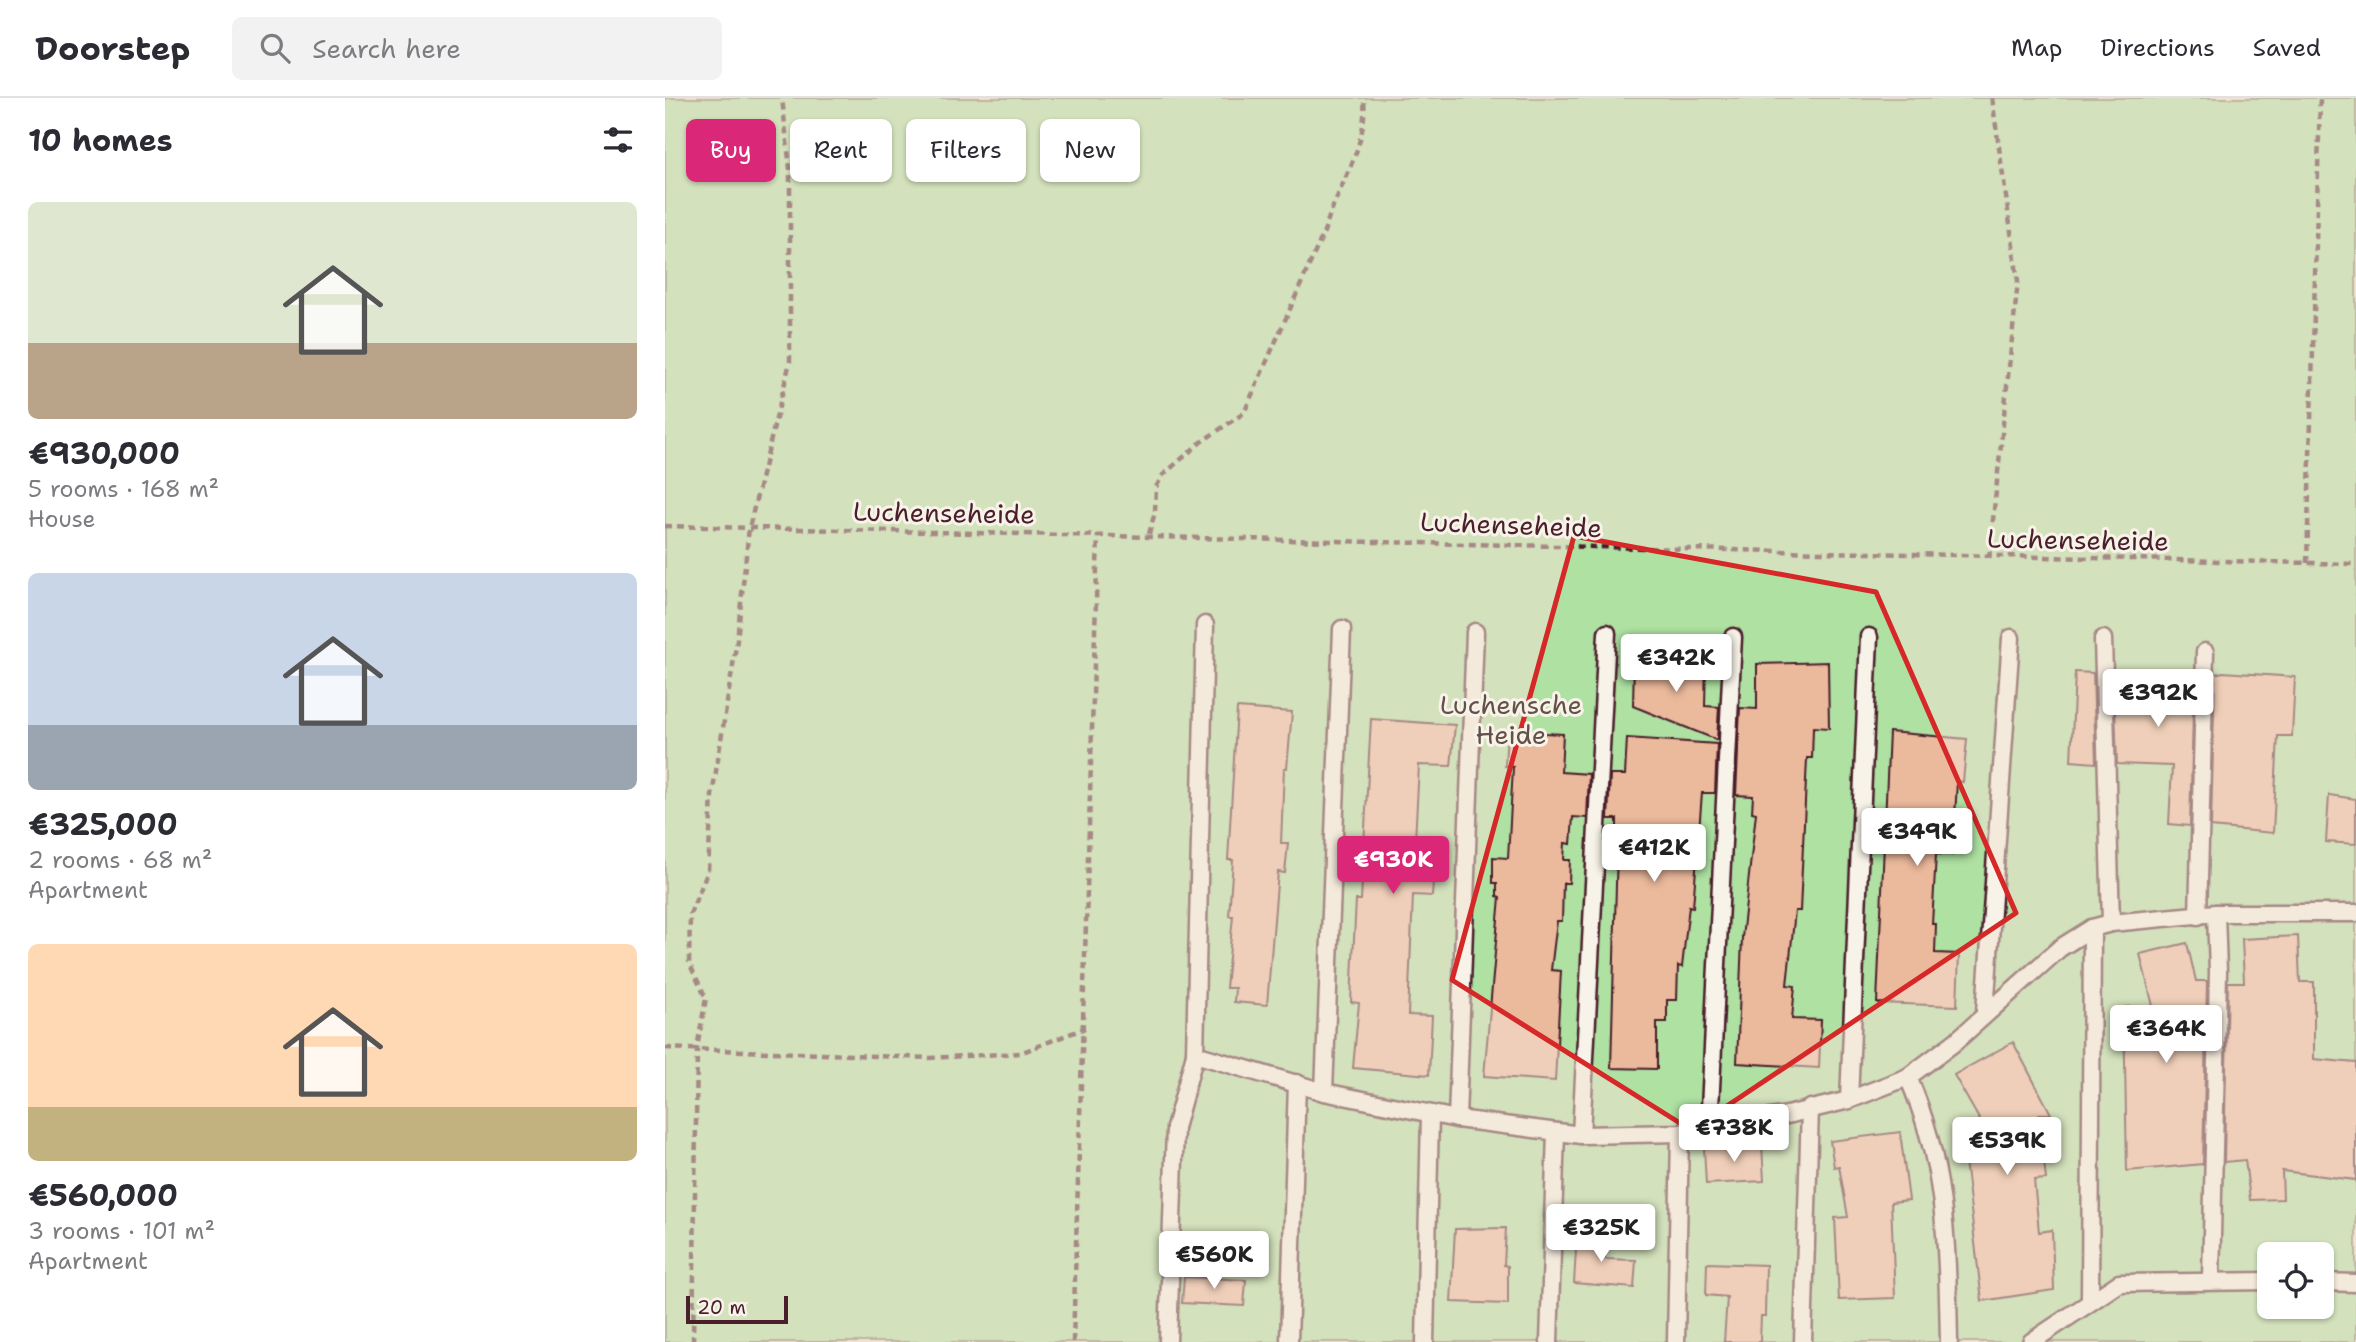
<!DOCTYPE html>
<html lang="en">
<head>
<meta charset="utf-8">
<style>
  :root { --surface:#fff; --page:#f2f2f3; --text:#2b2b33; --muted:#7c7c81; --line:#e1e1e2; --accent:#db2777 }
  body { margin:0; font-family:"Shantell Sans",sans-serif; background:var(--page); color:var(--text); height:100vh; display:flex; flex-direction:column; font-size:26px; white-space:nowrap }
  * { box-sizing:border-box; margin:0 }
  p { font-size:23px; color:var(--muted) }
  .icon { flex:none; width:38px; height:38px; fill:none; stroke:currentColor; stroke-width:2; stroke-linecap:round; stroke-linejoin:round }
  .map { position:relative; flex:1; overflow:hidden }
  .panel { display:flex; flex-direction:column; background:var(--surface); width:665px }
  .panel>* { flex:none }
  .banner { position:absolute; left:21px; top:21px; width:665px; height:63px; display:flex; gap:14px }
  .tools { position:absolute; left:1592px; top:1144px; display:grid; gap:14px }
  .tools a { display:grid; place-items:center; width:77px; height:77px; border-radius:10px; background:var(--surface); box-shadow:0 2px 5px #0004; font-size:35px }
  .scale { position:absolute; left:21px; bottom:18px; width:102px; box-sizing:border-box; padding-left:7px; border:4px solid #4a1f2b; border-top:0; font-size:19px; line-height:24px; white-space:nowrap; color:#4a1f2b; -webkit-text-stroke:5px #f7f3e8; paint-order:stroke }
  .price { position:absolute; translate:-50% -60px; padding:0 16px; border-radius:7px; background:#fff; color:#222; font-size:23px; line-height:46px; filter:drop-shadow(0 2px 4px #0008) }
  .price::after { content:''; position:absolute; left:50%; top:42px; width:21px; height:16px; margin-left:-10px; background:inherit; clip-path:polygon(0 0,100% 0,50% 100%) }
  .price.active { background:var(--accent); color:#fff }
  ul { padding:0; list-style:none }
  li { display:grid; align-content:center; gap:14px; height:371px; padding:0 28px }
  li span { display:grid; place-items:center; height:217px; border-radius:10px; color:#555 }
  li>.icon { margin-inline-start:auto }
  span .icon { width:126px; height:126px; fill:#fffc; stroke-width:1 }
  li b { font-size:30px }
  h2 { display:flex; justify-content:space-between; align-items:center; height:84px; padding:0 28px; font-size:30px }
  .tag { padding:0 24px; border-radius:10px; background:var(--surface); box-shadow:0 2px 5px #0004; font-size:24px; line-height:63px }
  .tag.active { background:var(--accent); color:#fff }
  header { display:flex; align-items:center; gap:42px; box-sizing:border-box; height:98px; padding:0 35px; background:var(--surface); border-bottom:2px solid var(--line) }
  header strong { font-size:33px }
  nav { display:flex; gap:38px; margin-inline-start:auto; font-size:24px }
  .search { width:490px; height:63px; background:var(--page); display:flex; align-items:center; gap:18px; box-sizing:border-box; padding:0 24px; border-radius:10px; color:var(--muted); font-size:26px }
  main { display:flex; flex:1; min-height:0 }
  .map>svg:first-child { display:block }
</style>
</head>
<body>
<header>
<strong>Doorstep</strong>
<div class="search"><svg class="icon" aria-label="search" viewBox="0 0 24 24"><circle cx="10" cy="10" r="6"/><path d="M15 15l6 6"/></svg>Search here</div>
<nav><a>Map</a><a>Directions</a><a>Saved</a></nav>
</header>
<main>
<section class="panel">
<h2>10 homes<svg class="icon" aria-label="filters" viewBox="0 0 24 24"><path d="M4 7h16M4 17h16"/><circle cx="9" cy="7" r="2"/><circle cx="15" cy="17" r="2"/></svg></h2>
<ul>
<li><span style="background:linear-gradient(#dfe7d0 65%,#b9a48a 0)"><svg class="icon" aria-label="home" viewBox="0 0 24 24"><path d="M3 11l9-7 9 7M6 9v11h12V9"/></svg></span><div><b>€930,000</b><p>5 rooms · 168 m²</p><p>House</p></div></li>
<li><span style="background:linear-gradient(#c9d6e8 70%,#9aa5b1 0)"><svg class="icon" aria-label="home" viewBox="0 0 24 24"><path d="M3 11l9-7 9 7M6 9v11h12V9"/></svg></span><div><b>€325,000</b><p>2 rooms · 68 m²</p><p>Apartment</p></div></li>
<li><span style="background:linear-gradient(#ffd9b3 75%,#c2b280 0)"><svg class="icon" aria-label="home" viewBox="0 0 24 24"><path d="M3 11l9-7 9 7M6 9v11h12V9"/></svg></span><div><b>€560,000</b><p>3 rooms · 101 m²</p><p>Apartment</p></div></li>
</ul>
</section>
<div class="map">
<svg width="1691" height="1244" viewBox="0 0 1691 1244">
  <rect width="100%" height="100%" fill="#f3e2d1"/>
  <filter id="ink" filterUnits="userSpaceOnUse"><feTurbulence type="fractalNoise" baseFrequency=".0143" numOctaves="2"/><feDisplacementMap in="SourceGraphic" scale="14" xChannelSelector="R" yChannelSelector="G"/><feConvolveMatrix kernelMatrix="1 2 1 2 8 2 1 2 1" color-interpolation-filters="sRGB"/></filter>
  <g filter="url(#ink)">
    <path fill="#aee1a2" stroke="#7c8066" stroke-width="2" fill-rule="evenodd" d="M0,0H1691V1244H0ZM1605,1157H1657V1209H1605Z"/>
    <g fill="#ebb99c" stroke="#4a1f2b" stroke-width="2">
      <polygon points="969,562 1041,563 1040,608 1054,609 1052,642 968,608"/>
      <polygon points="1163,564 1164,630 1148,629 1147,660 1142,660 1135,813 1130,813 1122,887 1130,888 1127,921 1156,922 1154,970 1072,965 1077,840 1091,715 1087,714 1088,698 1071,697 1075,610 1092,611 1092,566"/>
      <polygon points="1464,571 1529,575 1525,728 1504,726 1507,668 1452,666 1449,576 1464,577"/>
      <polygon points="1410,574 1428,575 1431,665 1406,663"/>
      <polygon points="1558,574 1630,579 1627,638 1613,638 1608,735 1546,729 1550,576"/>
      <polygon points="572,610 627,614 622,670 619,670 616,745 623,745 620,775 613,774 602,907 569,904 570,890 561,890 568,818 564,818 568,762 563,762"/>
      <polygon points="706,621 790,627 786,668 754,667 750,743 771,745 767,798 748,797 743,917 767,918 764,977 688,970 694,905 686,904 688,860 691,802 696,802"/>
      <polygon points="842,633 898,636 896,674 924,676 922,720 908,719 906,746 900,745 899,762 905,762 904,785 898,785 897,823 892,823 886,872 896,873 890,983 819,978 835,799 832,798 832,785 828,785 828,759 843,760 848,669 840,668"/>
      <polygon points="1224,634 1302,641 1298,684 1292,683 1288,757 1271,756 1267,826 1271,826 1270,855 1294,856 1292,908 1212,905"/>
      <polygon points="962,640 1052,646 1050,695 1037,695 1028,809 1024,808 1017,869 1013,868 1012,902 1002,902 1002,924 992,924 992,971 946,970 952,750 952,721 943,721 945,677 960,677"/>
      <polygon points="1664,697 1691,701 1691,746 1661,744"/>
      <polygon points="1633,838 1635,884 1649,884 1649,961 1691,965 1691,1082 1617,1073 1618,1101 1585,1102 1580,1062 1559,1064 1563,884 1579,884 1577,841"/>
      <polygon points="1522,845 1531,883 1542,883 1538,1066 1462,1073 1459,909 1488,908 1475,856"/>
      <polygon points="1348,944 1386,1016 1374,1016 1381,1081 1369,1082 1374,1134 1387,1132 1389,1192 1317,1203 1297,1038 1322,1035 1289,977"/>
      <polygon points="1235,1034 1244,1102 1226,1104 1230,1200 1174,1202 1170,1120 1183,1119 1174,1068 1169,1069 1165,1043"/>
      <polygon points="1097,1046 1099,1083 1041,1086 1039,1050"/>
      <polygon points="841,1130 839,1167 843,1168 843,1206 786,1204 790,1131"/>
      <polygon points="912,1135 939,1136 940,1161 971,1162 969,1190 909,1185"/>
      <polygon points="1042,1165 1101,1167 1100,1218 1096,1218 1095,1244 1059,1244 1062,1199 1041,1197"/>
      <polygon points="519,1179 581,1182 579,1208 517,1205"/>
    </g>
    <g fill="none" stroke-linecap="round" stroke-linejoin="round">
      <defs>
        <g id="lane">
          <polyline points="1438,541 1446,825"/>
          <polyline points="1533,818 1540,554"/>
          <polyline points="1320,914 1346,540"/>
          <polyline points="530,956 659,994 792,1021 916,1037 1015,1035 1122,1017 1184,1002 1243,979 1290,944 1395,850 1427,830 1446,825 1551,815 1691,815"/>
          <path d="M1243,979C1282,1068 1282,1149 1284,1244"/>
          <polyline points="659,994 677,531"/>
          <polyline points="1184,1002 1204,539"/>
          <polyline points="792,1021 810,534"/>
          <polyline points="1044,1031 1068,539"/>
          <polyline points="916,1037 942,535"/>
          <polyline points="1546,1182 1553,874 1551,815"/>
          <polyline points="1657,1184 1691,1185"/>
          <polyline points="1425,1204 1427,830"/>
          <polyline points="503,1244 510,1030 530,956 540,527"/>
          <polyline points="624,1244 632,985"/>
          <polyline points="760,1244 765,1016"/>
          <polyline points="884,1244 891,1034"/>
          <polyline points="1011,1244 1015,1035"/>
          <polyline points="1138,1244 1145,1010"/>
          <polyline points="1366,1244 1454,1185 1605,1183"/>
        </g>
      </defs>
      <use href="#lane" stroke="#4a1f2b" stroke-width="21"/>
      <g stroke="#4a1f2b" stroke-width="4.5" stroke-dasharray="7 5" stroke-linecap="butt">
        <polyline points="0,428 1691,466"/>
        <path d="M484,436L490,414L491,389L498,377L536,344L579,315L659,134C672,88 703,51 699,0"/>
        <polyline points="1324,460 1353,183 1327,0"/>
        <polyline points="1642,465 1655,0"/>
        <polyline points="0,950 264,960 355,955 420,930"/>
        <polyline points="28,1244 32,950 41,900 24,865 25,816 43,773 47,698 72,542 84,430 125,264 125,71 117,0"/>
        <polyline points="408,1244 433,437"/>
      </g>
      <use href="#lane" stroke="#f7f3e8" stroke-width="16"/>
    </g>
  </g>
  <path d="M0 0H1691V1244H0ZM909,438L1211,494L1351,815L1026,1032L787,882Z" fill="#f3e2d1" fill-opacity=".55" fill-rule="evenodd"/>
  <path fill="none" stroke="#d62828" stroke-width="5" stroke-linejoin="round" d="M909,438L1211,494L1351,815L1026,1032L787,882Z"/>
  <g text-anchor="middle" stroke-width="6" stroke-linejoin="round" paint-order="stroke">
    <g font-size="26" fill="#4a1f2b" stroke="#f7f3e8">
      <text transform="translate(279 415) rotate(1)" y="9">Luchenseheide</text>
      <text transform="translate(846 427) rotate(2)" y="9">Luchenseheide</text>
      <text transform="translate(1413 442) rotate(1)" y="9">Luchenseheide</text>
    </g>
    <g font-size="26" fill="#635049" stroke="#f7f3e8">
      <text x="846" y="616">Luchensche<tspan x="846" dy="30">Heide</tspan></text>
    </g>
  </g>
</svg>
<div class="tools">
<a><svg class="icon" aria-label="locate" viewBox="0 0 24 24"><circle cx="12" cy="12" r="6"/><path d="M12 2v4M12 18v4M2 12h4M18 12h4"/></svg></a>
</div>
<div class="scale">20 m</div>
<b class="price" style="left:1011px;top:596px">€342K</b>
<b class="price" style="left:1493px;top:631px">€392K</b>
<b class="price" style="left:1252px;top:770px">€349K</b>
<b class="price" style="left:989px;top:786px">€412K</b>
<b class="price active" style="left:728px;top:798px">€930K</b>
<b class="price" style="left:1501px;top:967px">€364K</b>
<b class="price" style="left:1069px;top:1066px">€738K</b>
<b class="price" style="left:1342px;top:1079px">€539K</b>
<b class="price" style="left:936px;top:1166px">€325K</b>
<b class="price" style="left:549px;top:1193px">€560K</b>
<div class="banner">
<a class="tag active">Buy</a>
<a class="tag">Rent</a>
<a class="tag">Filters</a>
<a class="tag">New</a>
</div>
</div>
</main>
</body>
</html>
